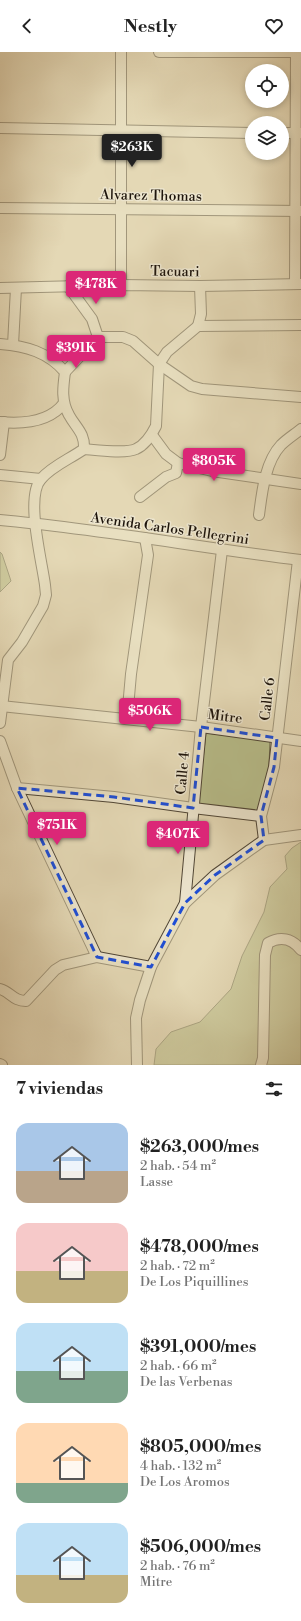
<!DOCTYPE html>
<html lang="es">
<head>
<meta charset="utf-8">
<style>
  :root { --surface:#fff; --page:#f6f6f6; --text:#222; --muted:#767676; --accent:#db2777 }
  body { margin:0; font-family:"Libre Bodoni",serif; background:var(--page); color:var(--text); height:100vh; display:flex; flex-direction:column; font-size:15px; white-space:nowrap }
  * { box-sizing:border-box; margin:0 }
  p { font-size:13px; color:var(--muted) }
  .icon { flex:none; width:22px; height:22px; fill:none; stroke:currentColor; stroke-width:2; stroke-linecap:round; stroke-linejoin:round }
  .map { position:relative; height:1013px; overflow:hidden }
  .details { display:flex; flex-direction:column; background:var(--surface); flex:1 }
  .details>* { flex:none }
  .fabs { position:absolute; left:245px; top:12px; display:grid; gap:8px }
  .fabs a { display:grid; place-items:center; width:44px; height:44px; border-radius:50%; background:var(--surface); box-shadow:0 2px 6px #0003; font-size:20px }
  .price { position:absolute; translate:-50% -34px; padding:0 9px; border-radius:4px; background:var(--accent); color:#fff; font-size:13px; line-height:26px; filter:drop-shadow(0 1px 2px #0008) }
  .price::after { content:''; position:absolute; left:50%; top:24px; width:12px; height:9px; margin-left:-6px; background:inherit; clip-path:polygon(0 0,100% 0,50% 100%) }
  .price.current { background:#222; color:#fff }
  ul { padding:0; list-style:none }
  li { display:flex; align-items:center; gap:12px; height:100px; padding:0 16px }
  li span { display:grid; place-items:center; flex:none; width:112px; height:80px; border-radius:12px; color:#555 }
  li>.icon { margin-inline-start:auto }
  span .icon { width:48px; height:48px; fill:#fffc; stroke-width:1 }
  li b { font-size:17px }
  h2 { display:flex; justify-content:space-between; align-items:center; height:48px; padding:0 16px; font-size:17px }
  header { display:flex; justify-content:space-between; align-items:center; height:52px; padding:0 16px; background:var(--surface); font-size:18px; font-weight:700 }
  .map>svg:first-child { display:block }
</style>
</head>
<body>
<header><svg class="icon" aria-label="back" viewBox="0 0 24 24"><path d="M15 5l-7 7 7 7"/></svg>Nestly<svg class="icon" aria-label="heart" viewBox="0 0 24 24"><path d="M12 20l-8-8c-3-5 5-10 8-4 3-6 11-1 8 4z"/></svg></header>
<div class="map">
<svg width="301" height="1013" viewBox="0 0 301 1013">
  <rect width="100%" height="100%" fill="#e4d8b5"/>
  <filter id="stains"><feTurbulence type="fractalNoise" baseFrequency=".005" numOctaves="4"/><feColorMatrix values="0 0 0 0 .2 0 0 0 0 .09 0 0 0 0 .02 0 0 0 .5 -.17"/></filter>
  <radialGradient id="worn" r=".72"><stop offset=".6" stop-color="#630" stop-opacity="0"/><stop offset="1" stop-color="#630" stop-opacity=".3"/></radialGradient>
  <g fill="#b8be8b" stroke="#6b6a4c">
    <polygon points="0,500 2,502 11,529 0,540"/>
    <polygon points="206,681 270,689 269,714 258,759 198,752"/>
    <polygon points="301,790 301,1013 154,1013 156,997 171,980 200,970 231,937 242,904 264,860 270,835 287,817 285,804 292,796"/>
  </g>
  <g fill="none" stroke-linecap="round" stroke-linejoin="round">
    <defs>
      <g id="minor">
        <polyline points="121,0 121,233"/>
        <polyline points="159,0 301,0"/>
        <polyline points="0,76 252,81"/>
        <polyline points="282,81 301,81"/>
        <polyline points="0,156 301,159"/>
        <polyline points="295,232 296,0"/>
        <polyline points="68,234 92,267 98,285"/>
        <polyline points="0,236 121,233 200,234 301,232"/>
        <polyline points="198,274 201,262 200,234"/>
        <path d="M0,292C26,294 48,300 65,320C63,335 61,349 69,363C76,376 85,381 84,397"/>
        <polyline points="13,293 16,236"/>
        <polyline points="65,320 98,285 123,285 133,289 159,312 191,334 202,337 301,345"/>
        <path d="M0,370C22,372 50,370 64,351"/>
        <polyline points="152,383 166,402 178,411 212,419 301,432"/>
        <path d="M84,397C96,398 126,402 136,397C145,393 152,382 156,374L159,312L167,300L198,274L301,273"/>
        <polyline points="0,403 4,370"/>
        <polyline points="0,423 41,427"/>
        <polyline points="140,445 166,425 176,421 178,411"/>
        <path d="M259,463C262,440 265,410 281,393C287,387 295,382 301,377"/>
        <path d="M0,468C101,477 201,496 301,508"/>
        <polyline points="1,654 201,675 301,689"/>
        <polyline points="127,667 131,622 148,503 145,486"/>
        <path d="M0,671L8,608L22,590L43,554L46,543L45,533C42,509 25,445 41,427C52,414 70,407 84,397"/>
        <polyline points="0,689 17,736 97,905"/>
        <polyline points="17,736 114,745 193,756 261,764"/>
        <polyline points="264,788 261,764 274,715 298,508"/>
        <polyline points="185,851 201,675 222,498"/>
        <path d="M0,937C11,940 13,949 26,949L55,918L63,913L97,905L151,915"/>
        <polyline points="0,1012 2,1013"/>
        <polyline points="137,1013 136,966 140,948 151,915 185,851 215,823 264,788 301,783"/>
        <path d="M261,1013L263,1006L265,903L268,891C280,884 292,886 301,898"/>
      </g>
    </defs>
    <use href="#minor" stroke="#504636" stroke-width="12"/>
    <use href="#minor" stroke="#ede6cf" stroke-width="10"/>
  </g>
  <path d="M0 0H301V1013H0ZM201,675L277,686L274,715L261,764L264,788L215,823L185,851L151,915L97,905L17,736L114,745L193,756Z" fill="#e4d8b5" fill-opacity=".55" fill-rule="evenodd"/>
  <path fill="none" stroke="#1d4ed8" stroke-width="3" stroke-dasharray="8 5" stroke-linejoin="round" d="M201,675L277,686L274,715L261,764L264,788L215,823L185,851L151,915L97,905L17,736L114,745L193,756Z"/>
  <g text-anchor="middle" stroke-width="3" stroke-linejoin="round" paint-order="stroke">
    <g font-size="14" fill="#1e150c" stroke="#ede6cf">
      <text transform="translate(151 143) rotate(1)" y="5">Alvarez Thomas</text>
      <text transform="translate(175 219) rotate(1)" y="5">Tacuari</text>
      <text transform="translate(170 476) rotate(8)" y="5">Avenida Carlos Pellegrini</text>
      <text transform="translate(267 647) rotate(-83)" y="5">Calle 6</text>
      <text transform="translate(225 664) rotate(7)" y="5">Mitre</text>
      <text transform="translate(182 721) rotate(-85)" y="5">Calle 4</text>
    </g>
  </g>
  <rect width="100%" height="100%" filter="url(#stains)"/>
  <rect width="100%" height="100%" fill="url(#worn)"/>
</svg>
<div class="fabs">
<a><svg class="icon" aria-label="locate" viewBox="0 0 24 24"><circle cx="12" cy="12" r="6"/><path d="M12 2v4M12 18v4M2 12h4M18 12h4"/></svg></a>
<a><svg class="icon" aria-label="layers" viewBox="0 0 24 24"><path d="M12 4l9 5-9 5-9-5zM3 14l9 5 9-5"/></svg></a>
</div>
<b class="price current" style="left:132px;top:116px">$263K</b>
<b class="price" style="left:96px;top:253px">$478K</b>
<b class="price" style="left:76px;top:317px">$391K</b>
<b class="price" style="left:214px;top:430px">$805K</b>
<b class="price" style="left:150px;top:680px">$506K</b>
<b class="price" style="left:57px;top:794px">$751K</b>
<b class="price" style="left:178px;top:803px">$407K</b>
</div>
<section class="details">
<h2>7 viviendas<svg class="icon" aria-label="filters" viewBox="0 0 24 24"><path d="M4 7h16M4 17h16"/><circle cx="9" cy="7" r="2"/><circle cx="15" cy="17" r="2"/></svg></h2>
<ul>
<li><span style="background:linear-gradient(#a9c7e8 60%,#b9a48a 0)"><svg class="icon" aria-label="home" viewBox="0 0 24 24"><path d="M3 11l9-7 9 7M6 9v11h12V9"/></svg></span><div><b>$263,000/mes</b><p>2 hab. · 54 m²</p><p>Lasse</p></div></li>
<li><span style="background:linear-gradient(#f6c9c9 60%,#c2b280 0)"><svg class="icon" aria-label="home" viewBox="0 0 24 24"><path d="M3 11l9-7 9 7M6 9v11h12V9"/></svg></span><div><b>$478,000/mes</b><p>2 hab. · 72 m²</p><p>De Los Piquillines</p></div></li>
<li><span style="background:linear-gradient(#bfe0f5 60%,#7fa58c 0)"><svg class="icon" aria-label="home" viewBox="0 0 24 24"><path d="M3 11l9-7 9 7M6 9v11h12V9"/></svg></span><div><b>$391,000/mes</b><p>2 hab. · 66 m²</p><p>De las Verbenas</p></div></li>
<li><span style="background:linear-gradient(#ffd9b3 75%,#7fa58c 0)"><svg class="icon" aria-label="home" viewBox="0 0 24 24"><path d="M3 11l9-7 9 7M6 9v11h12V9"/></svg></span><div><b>$805,000/mes</b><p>4 hab. · 132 m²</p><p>De Los Aromos</p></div></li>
<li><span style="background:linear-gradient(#bfe0f5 65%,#c2b280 0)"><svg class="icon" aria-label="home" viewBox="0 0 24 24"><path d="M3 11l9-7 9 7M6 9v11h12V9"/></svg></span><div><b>$506,000/mes</b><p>2 hab. · 76 m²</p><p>Mitre</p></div></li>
</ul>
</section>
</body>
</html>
